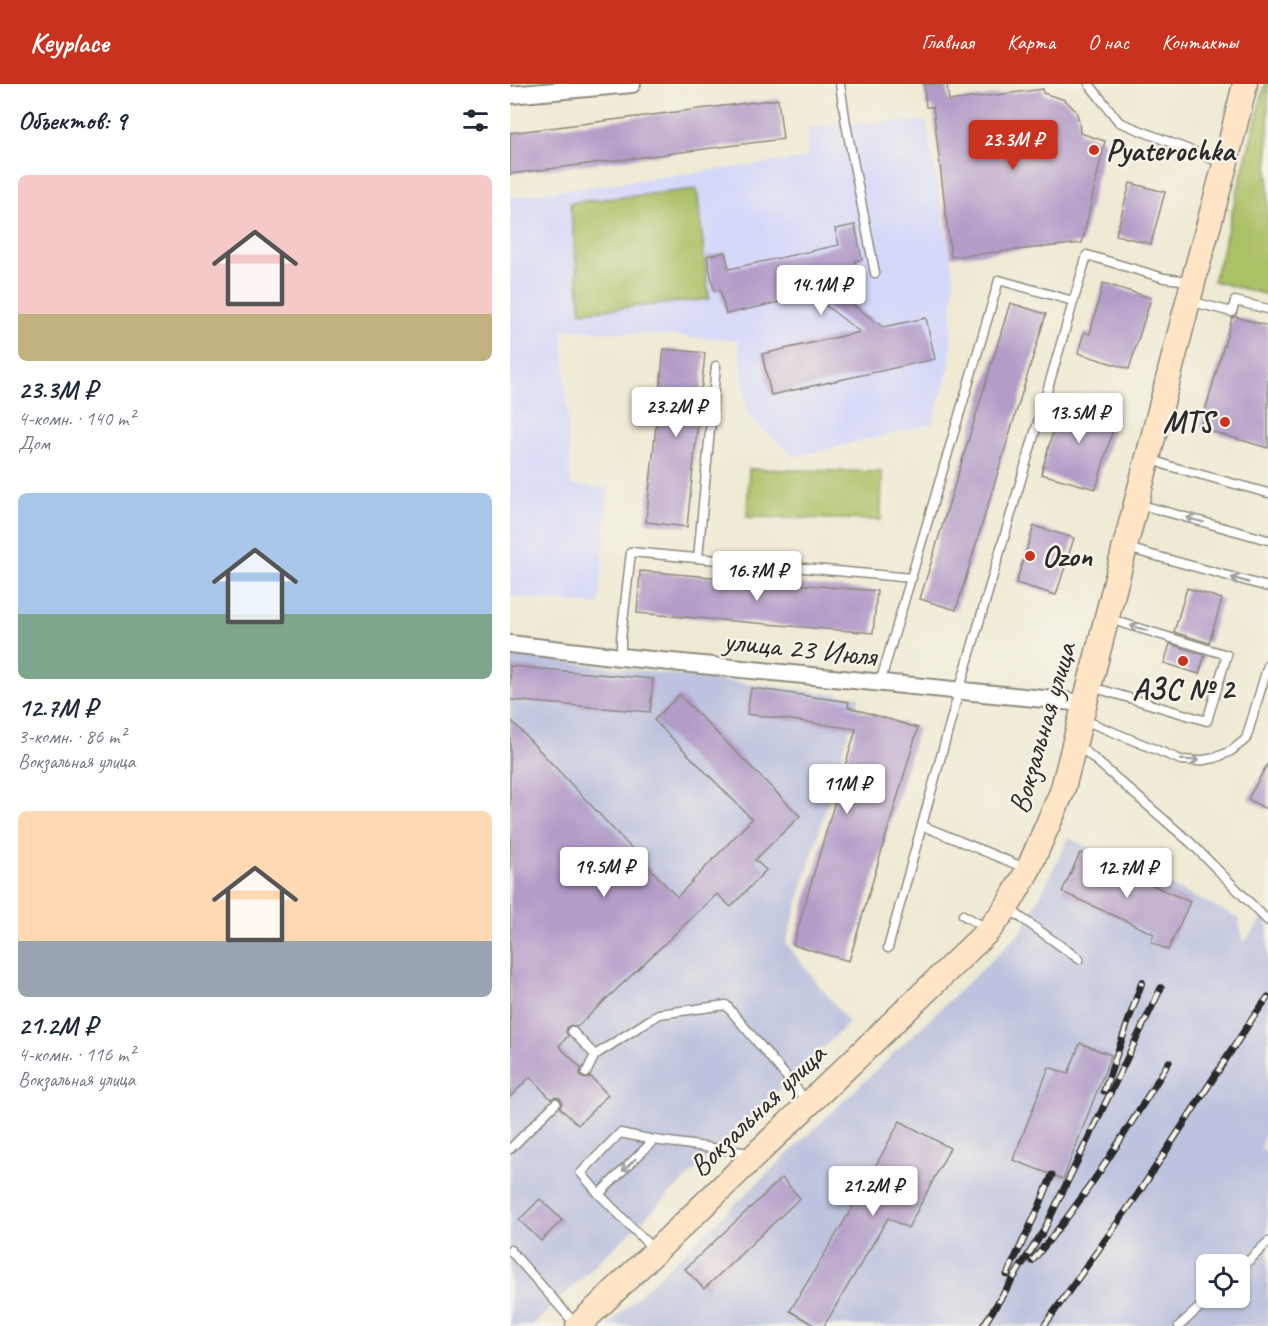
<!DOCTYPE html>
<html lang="ru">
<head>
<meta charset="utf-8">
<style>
  :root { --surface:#fff; --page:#f6f6f7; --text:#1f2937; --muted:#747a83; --accent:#c8321e }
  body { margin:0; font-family:Caveat,sans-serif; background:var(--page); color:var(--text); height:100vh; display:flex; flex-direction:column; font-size:22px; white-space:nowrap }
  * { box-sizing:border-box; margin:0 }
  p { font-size:20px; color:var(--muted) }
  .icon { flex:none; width:33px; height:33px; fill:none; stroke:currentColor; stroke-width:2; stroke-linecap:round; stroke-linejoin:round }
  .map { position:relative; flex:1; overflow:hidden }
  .drawer { display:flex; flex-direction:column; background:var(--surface); width:510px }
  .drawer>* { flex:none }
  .buttons { position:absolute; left:686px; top:1170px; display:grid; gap:12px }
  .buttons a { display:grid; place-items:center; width:54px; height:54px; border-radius:9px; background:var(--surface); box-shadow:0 2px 4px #0004; font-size:30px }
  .price { position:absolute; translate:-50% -51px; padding:0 14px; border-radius:6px; background:#fff; color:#222; font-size:20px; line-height:39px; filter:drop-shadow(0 2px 3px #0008) }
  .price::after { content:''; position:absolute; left:50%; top:36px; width:18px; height:14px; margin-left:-9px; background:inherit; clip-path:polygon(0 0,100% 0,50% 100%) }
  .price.on { background:var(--accent); color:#fff }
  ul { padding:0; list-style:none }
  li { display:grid; align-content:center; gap:12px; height:318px; padding:0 18px }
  li span { display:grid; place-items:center; height:186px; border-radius:9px; color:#555 }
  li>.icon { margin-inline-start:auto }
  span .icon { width:108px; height:108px; fill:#fffc; stroke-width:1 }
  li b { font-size:26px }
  h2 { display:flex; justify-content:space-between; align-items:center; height:72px; padding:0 18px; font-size:26px }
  header { display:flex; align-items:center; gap:36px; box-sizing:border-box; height:84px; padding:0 30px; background:var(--accent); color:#fff }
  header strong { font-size:28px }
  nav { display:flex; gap:33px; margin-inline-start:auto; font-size:21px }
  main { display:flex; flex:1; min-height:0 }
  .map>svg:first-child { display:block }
</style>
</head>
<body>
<header>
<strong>Keyplace</strong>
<nav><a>Главная</a><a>Карта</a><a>О нас</a><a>Контакты</a></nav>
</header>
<main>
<section class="drawer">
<h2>Объектов: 9<svg class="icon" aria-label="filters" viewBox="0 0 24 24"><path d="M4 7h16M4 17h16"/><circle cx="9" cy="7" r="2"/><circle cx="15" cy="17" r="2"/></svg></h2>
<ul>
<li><span style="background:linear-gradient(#f6c9c9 75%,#c2b280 0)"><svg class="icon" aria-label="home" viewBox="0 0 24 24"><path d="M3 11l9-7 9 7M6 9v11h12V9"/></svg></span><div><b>23.3M ₽</b><p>4-комн. · 140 m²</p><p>Дом</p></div></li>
<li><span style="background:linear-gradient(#a9c7e8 65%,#7fa58c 0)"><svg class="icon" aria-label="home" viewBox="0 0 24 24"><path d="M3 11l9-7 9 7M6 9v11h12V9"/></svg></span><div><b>12.7M ₽</b><p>3-комн. · 86 m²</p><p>Вокзальная улица</p></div></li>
<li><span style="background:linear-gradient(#ffd9b3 70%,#9aa5b1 0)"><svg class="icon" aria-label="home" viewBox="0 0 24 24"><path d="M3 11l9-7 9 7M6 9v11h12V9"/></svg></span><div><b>21.2M ₽</b><p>4-комн. · 116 m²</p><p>Вокзальная улица</p></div></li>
</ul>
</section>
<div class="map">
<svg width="758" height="1242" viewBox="0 0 758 1242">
  <rect width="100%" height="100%" fill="#f7f3e8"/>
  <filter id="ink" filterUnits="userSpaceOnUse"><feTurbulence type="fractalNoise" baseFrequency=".0167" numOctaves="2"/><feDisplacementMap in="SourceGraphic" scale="12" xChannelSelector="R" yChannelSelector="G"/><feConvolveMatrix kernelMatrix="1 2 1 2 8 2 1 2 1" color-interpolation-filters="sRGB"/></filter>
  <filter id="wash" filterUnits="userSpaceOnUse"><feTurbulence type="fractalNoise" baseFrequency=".008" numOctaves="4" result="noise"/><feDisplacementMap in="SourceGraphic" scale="24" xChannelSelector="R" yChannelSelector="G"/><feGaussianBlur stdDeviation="1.35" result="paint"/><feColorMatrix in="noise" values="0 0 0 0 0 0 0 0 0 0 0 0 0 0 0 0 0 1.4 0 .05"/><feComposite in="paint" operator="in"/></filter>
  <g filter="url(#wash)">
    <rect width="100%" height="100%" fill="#efead3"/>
    <polygon fill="#d4d8f9" points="416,37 444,193 440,282 422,340 285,373 237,332 228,256 53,245 61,401 99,405 89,521 0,513 0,113 297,74 298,44 336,40"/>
    <g fill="#bdc3de" fill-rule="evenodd">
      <polygon points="0,571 349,613 276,859 339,939 22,1242 0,1242"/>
      <path d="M559,754L729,834L733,860L758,827V1039L751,1064L758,1068V1242H97L512,847ZM696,1180H729V1214H696Z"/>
    </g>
    <g fill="#abc166" stroke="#6b7648" stroke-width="1.5">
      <polygon points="755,0 758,0 758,211 703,197 710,175"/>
      <polygon points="187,105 199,215 71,228 60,119"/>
      <polygon points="239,385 372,388 371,436 237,433"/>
    </g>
    <g id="blocks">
      <g fill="#b29cc8">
        <polygon points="414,0 437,0 439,17 533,5 533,9 555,16 566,27 569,37 570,49 595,57 572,159 441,173 423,23 416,23"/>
        <polygon points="268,15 273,55 0,90 0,49"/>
        <polygon points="620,99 655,108 641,160 606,151"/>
        <polygon points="345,141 352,175 345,177 350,201 325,207 373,243 416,234 425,275 261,311 252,270 350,248 302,211 216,230 210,206 204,207 197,172 215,168 219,185 329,161 325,145"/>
        <polygon points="593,199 641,214 619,285 568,269 574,248 580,250"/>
        <polygon points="500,219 536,230 446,526 410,515"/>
        <polygon points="726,233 758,242 758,364 690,344 722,234"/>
        <polygon points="154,265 195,269 177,443 136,438"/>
        <polygon points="552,316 607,331 586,405 531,390"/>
        <polygon points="524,442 564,454 546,511 506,499"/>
        <polygon points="130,487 367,507 363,549 127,529"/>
        <polygon points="677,504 712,515 699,559 664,548"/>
        <polygon points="660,560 695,571 689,590 654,579"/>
        <polygon points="0,582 143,595 140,628 0,616"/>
        <polygon points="241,604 339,618 338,623 408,644 339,877 283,861 346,645 237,630"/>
        <polygon points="169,611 290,732 245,776 256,786 221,823 207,810 67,943 61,941 57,943 56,948 58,952 49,962 71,984 70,989 71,993 76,995 81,993 98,1011 68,1041 50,1024 52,1018 50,1014 45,1013 41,1015 20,993 0,1013 0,635 167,813 242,735 144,636"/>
        <polygon points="758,679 758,726 738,715"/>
        <polygon points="570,769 680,818 658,866 641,858 644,850 552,808"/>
        <polygon points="570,959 601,971 553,1095 503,1076 539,983 558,990"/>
        <polygon points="390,1037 440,1064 398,1144 378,1134 314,1242 306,1242 280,1227 347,1116"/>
        <polygon points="272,1094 290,1114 194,1205 175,1185"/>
        <polygon points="30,1115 52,1136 31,1157 9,1136"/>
      </g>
    </g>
  </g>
  <g filter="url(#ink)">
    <use href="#blocks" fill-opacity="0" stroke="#8d8a7f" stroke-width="1.5"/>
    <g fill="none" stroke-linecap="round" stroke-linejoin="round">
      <defs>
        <g id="lane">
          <polyline points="330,0 336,40 365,189"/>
          <polyline points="579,0 609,38 712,79"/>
          <polyline points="679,217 722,228 725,217 758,225"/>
          <polyline points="640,375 659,382 758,409"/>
          <polyline points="628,420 758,456"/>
          <polyline points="617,464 758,503"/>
          <polyline points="188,474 206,282"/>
          <polyline points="111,573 111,555 121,468 402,494"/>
          <polyline points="370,599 489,196 563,217"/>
          <polyline points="582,603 697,637 717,571 599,535"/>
          <polyline points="574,636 671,676 688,677 705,674 721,667 736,655 758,581"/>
          <polyline points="567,660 681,759 758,837"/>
          <polyline points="413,742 515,784"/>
          <polyline points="499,825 569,875"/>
          <polyline points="453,831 476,844"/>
          <polyline points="378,864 449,607 577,171 654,194 680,197"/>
          <polyline points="62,947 85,971 76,989"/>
          <polyline points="85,971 149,930 216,921 297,1017"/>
          <polyline points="0,1065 46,1019"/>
          <polyline points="89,1110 71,1089 110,1049 144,1056"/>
          <polyline points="0,1166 67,1242"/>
          <polyline points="145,1167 89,1110 144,1056 240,1069"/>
          <polyline points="729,1186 758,1158"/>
          <polyline points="669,1242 700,1214"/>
        </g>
        <g id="street">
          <polyline points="0,11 122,0"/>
          <polyline points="0,560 111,573 574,619"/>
        </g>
        <polyline id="secondary" points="68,1242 479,846 497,823 518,786 552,708 683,198 715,81 735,0"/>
      </defs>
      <use href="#lane" stroke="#8d8a7f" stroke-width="11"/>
      <use href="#street" stroke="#8d8a7f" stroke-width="20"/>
      <use href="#secondary" stroke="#8d8a7f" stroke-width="27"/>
      <use href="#lane" stroke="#fff" stroke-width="8"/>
      <use href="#street" stroke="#fff" stroke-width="16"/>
      <use href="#secondary" stroke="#fde5c5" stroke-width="24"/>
      <defs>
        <g id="rail">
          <polyline points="594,1007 632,898"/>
          <path d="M522,1177C575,1116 617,1046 659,978"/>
          <polyline points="497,1191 529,1123 542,1091"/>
          <polyline points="473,1242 534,1146 651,904"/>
          <polyline points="534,1242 628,1110 742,935 758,913"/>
        </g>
      </defs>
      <use href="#rail" stroke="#2b2b2b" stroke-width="7"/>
      <use href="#rail" stroke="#f7f3e8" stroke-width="4.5" stroke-dasharray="14" stroke-linecap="butt"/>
    </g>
    <defs><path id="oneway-shaft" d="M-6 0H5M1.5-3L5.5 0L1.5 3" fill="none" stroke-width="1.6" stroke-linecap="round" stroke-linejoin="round" transform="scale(1.5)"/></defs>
    <g stroke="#a0a0a0">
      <use href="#oneway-shaft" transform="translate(685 436) rotate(-165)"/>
      <use href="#oneway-shaft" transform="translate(730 496) rotate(-164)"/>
      <use href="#oneway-shaft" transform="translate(629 544) rotate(-163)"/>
      <use href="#oneway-shaft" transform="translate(680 676) rotate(2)"/>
      <use href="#oneway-shaft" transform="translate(119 1081) rotate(136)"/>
    </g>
  </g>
  <g fill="#c8321e" stroke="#f7f3e8" stroke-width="2">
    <circle cx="584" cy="66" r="6"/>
    <circle cx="715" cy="338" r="6"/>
    <circle cx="520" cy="472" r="6"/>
    <circle cx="673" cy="577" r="6"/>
  </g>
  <g text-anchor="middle" stroke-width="5" stroke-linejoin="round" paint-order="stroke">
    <g font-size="30" font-weight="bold" fill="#2b2b2b" stroke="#f7f3e8" text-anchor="start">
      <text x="596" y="76">Pyaterochka</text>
      <text x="703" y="348" text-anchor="end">MTS</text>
      <text x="532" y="482">Ozon</text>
      <text x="673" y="615" text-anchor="middle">АЗС № 2</text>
    </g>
    <g font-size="30" fill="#2b2b2b" stroke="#f7f3e8">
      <text transform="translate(290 564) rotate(6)" y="10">улица 23 Июля</text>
      <text transform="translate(532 644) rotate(-74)" y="10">Вокзальная улица</text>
      <text transform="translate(247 1026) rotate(-44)" y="10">Вокзальная улица</text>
    </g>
  </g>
</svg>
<div class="buttons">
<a><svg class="icon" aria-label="locate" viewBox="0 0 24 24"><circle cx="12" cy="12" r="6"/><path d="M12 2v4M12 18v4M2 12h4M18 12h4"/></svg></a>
</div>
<b class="price on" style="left:503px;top:87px">23.3M ₽</b>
<b class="price" style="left:311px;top:232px">14.1M ₽</b>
<b class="price" style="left:166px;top:354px">23.2M ₽</b>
<b class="price" style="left:569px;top:360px">13.5M ₽</b>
<b class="price" style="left:247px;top:518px">16.7M ₽</b>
<b class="price" style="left:337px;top:731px">11M ₽</b>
<b class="price" style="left:94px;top:814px">19.5M ₽</b>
<b class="price" style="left:617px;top:815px">12.7M ₽</b>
<b class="price" style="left:363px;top:1133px">21.2M ₽</b>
</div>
</main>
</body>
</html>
